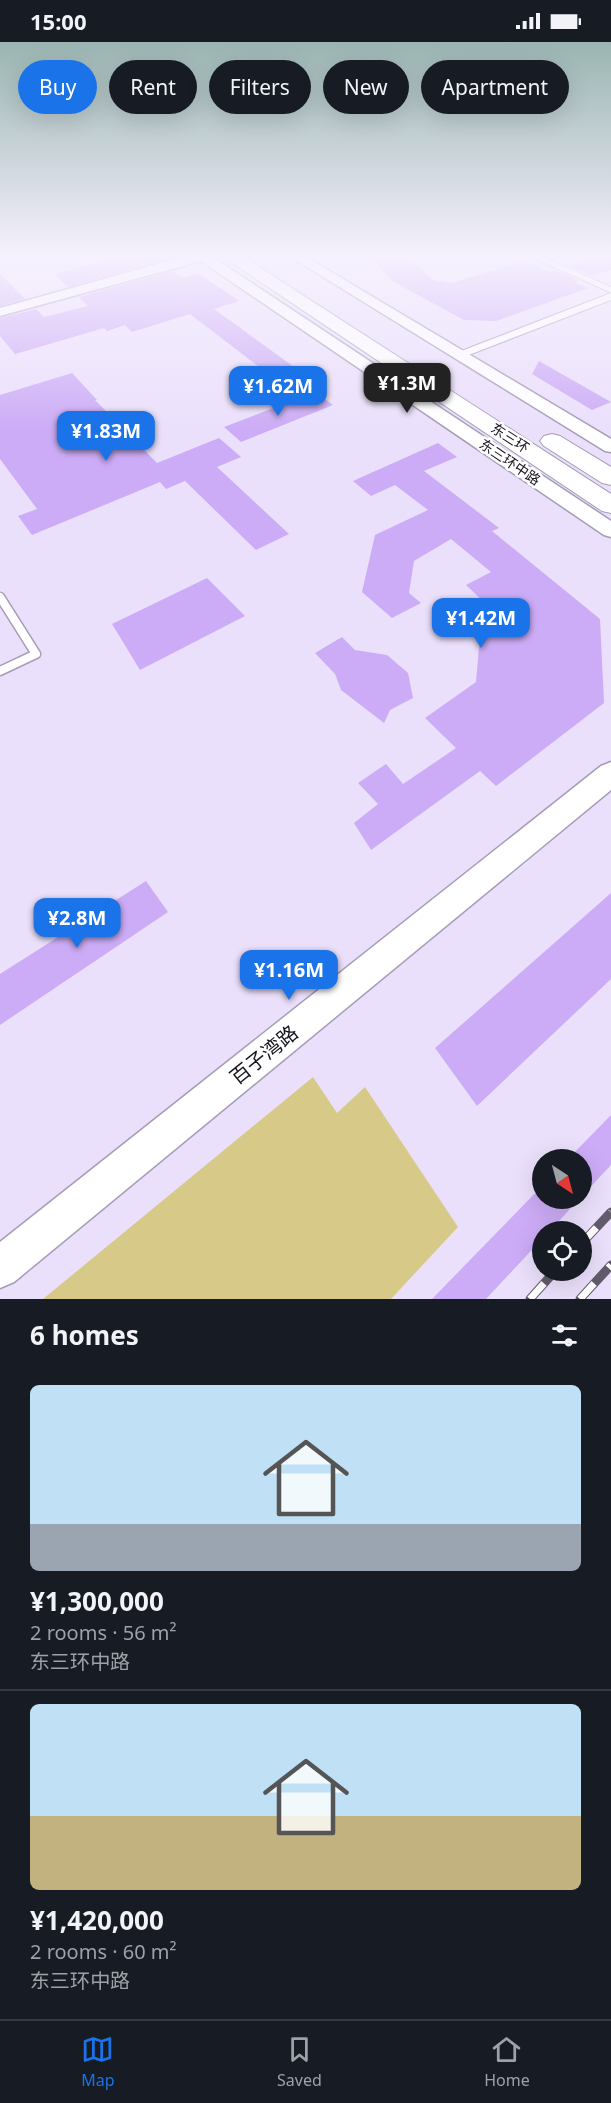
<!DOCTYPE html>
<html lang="en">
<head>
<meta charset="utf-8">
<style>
  :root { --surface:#171b24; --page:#242831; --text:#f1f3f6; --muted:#9ea1a6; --line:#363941; --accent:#1a73e8 }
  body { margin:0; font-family:"Noto Sans","Noto Sans SC",sans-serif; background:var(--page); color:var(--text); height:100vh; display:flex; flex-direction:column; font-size:22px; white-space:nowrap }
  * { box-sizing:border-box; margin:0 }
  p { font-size:20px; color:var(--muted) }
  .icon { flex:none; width:33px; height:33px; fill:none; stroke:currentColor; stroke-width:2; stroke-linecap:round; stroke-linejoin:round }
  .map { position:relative; height:1257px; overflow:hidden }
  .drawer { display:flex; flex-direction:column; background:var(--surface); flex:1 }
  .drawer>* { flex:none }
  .banner { position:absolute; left:18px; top:18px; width:576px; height:54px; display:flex; gap:12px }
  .needle { width:39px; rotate:144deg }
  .fabs { position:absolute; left:532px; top:1107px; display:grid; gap:12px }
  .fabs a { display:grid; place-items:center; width:60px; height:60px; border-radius:50%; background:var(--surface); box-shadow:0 6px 24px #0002; font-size:30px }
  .price { position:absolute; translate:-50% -51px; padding:0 14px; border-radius:12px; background:var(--accent); color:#fff; font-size:20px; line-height:39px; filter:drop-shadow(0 2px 3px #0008) }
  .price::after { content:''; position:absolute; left:50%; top:36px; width:18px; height:14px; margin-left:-9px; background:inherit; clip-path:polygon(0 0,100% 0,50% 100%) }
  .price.on { background:#222; color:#fff }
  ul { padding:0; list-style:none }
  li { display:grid; align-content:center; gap:12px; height:318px; padding:0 30px }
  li+li { border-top:2px solid var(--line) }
  li span { display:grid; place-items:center; height:186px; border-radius:9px; color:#555 }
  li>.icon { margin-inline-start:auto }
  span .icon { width:108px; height:108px; fill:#fffc; stroke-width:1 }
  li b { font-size:26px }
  h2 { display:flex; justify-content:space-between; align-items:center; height:72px; padding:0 30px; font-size:26px }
  .chip { padding:0 21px; border-radius:27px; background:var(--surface); box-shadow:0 6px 24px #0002; font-size:21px; line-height:54px }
  .chip.on { background:var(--accent); color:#fff }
  .status { display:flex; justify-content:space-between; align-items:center; height:42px; padding:0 30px; background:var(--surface); direction:ltr }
  .status svg { height:16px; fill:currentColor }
  .tab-bar { display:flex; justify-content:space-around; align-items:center; height:84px; border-top:2px solid var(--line); background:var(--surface); font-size:16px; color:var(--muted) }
  .tab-bar a { display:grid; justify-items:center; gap:3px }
  .tab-bar .on { color:var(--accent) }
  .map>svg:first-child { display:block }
</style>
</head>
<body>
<div class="status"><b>15:00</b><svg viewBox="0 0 49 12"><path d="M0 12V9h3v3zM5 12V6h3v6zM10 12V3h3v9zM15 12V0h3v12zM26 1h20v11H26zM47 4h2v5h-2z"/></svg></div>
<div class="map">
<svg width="611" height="1257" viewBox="0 0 611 1257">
  <rect width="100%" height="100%" fill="#ebe0fc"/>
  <polygon fill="#d7c988" points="313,1035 337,1071 365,1045 458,1185 391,1257 43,1257"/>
  <g fill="#ccacf6">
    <polygon points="128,212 145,212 157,220 68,245 55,232"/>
    <polygon points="365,212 405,212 433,238 451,241 523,219 550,230 556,228 579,239 575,241 588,246 496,279 464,278 394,240"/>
    <polygon points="602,212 611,212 611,228 592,234 569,224"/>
    <polygon points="172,229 183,236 198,231 239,259 214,267 312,338 288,347 190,272 132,290 125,283 107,289 104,286 15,312 0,294 0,276 36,267 44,275 88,264 79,255"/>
    <polygon points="0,232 25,257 0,264"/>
    <polygon points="539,319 611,360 592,368 532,332"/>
    <polygon points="72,331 97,358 95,358 157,421 219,396 241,415 217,425 289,492 256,508 185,439 166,447 160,440 32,493 18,474 37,467 0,417 0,353"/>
    <polygon points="315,350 333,363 241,400 224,385"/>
    <polygon points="438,401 457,415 424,429 499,486 492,489 600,577 604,661 496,744 480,729 371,808 354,781 378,762 358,741 386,722 403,742 456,706 425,676 476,640 483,559 466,543 491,530 451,497 414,519 409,551 421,561 392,576 362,550 375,493 428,468 395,443 371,454 353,439"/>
    <polygon points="207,536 245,574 140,628 112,582"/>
    <polygon points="342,595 355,608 387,613 408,631 413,656 390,668 384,681 341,648 335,632 315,611"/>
    <polygon points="146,839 168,870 0,983 0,932"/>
    <polygon points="611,851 611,937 477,1064 435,1006"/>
    <polygon points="611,1073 611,1123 582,1154 582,1118 567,1118"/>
    <polygon points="543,1143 543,1156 580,1156 549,1190 543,1190 543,1196 486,1257 432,1257"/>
  </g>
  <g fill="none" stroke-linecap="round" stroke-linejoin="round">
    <defs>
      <g id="service-far1">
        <polyline points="477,212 484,215 493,212"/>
        <polyline points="531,212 611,248"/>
      </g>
      <polyline id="service" points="0,555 36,612 0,629"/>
      <polygon id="minor" points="611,251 611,258 461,316 457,317 451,313"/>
      <g id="tertiary">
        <polygon points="193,212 208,212 611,479 611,495 604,493 201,219 0,274 0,266"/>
        <polygon points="286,212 301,212 611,397 611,410 605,409"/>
        <polygon points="611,720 611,748 14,1240 0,1246 0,1200 601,724"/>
      </g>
      <g id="trunk">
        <polygon points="219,212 239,212 611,452 611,471 602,469"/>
        <polygon points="552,392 560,394 611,425 611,443 602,441 544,404 540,399 544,394"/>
      </g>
    </defs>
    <use href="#service-far1" stroke="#a69cb6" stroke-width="7"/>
    <use href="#service" stroke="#a69cb6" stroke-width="11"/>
    <use href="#minor" stroke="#a69cb6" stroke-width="2"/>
    <use href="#tertiary" stroke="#a69cb6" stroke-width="3"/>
    <use href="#trunk" stroke="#a69cb6" stroke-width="2"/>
    <use href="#service-far1" stroke="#fff" stroke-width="5"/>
    <use href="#service" stroke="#fff" stroke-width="8"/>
    <use href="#minor" fill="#fff" fill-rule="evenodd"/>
    <use href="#tertiary" fill="#fff" fill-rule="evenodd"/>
    <use href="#trunk" fill="#fff" fill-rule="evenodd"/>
    <defs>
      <g id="rail">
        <polyline points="582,1201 611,1170"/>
        <polyline points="530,1257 556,1228"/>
        <polyline points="580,1257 611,1223"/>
      </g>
    </defs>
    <use href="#rail" stroke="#615b6b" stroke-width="9"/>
    <use href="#rail" stroke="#fff" stroke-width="7" stroke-dasharray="21" stroke-linecap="butt"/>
  </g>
  <linearGradient id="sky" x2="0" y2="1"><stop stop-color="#9ab4b1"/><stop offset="0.55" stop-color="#f6f1fe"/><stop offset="1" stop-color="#f6f1fe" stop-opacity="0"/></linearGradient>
  <rect width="611" height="388" fill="url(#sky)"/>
  <g text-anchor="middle" stroke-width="5" stroke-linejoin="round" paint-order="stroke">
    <g font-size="14" fill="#17131d" stroke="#fff">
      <text transform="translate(510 396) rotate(33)" y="5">东三环</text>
      <text transform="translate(510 420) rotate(34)" y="5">东三环中路</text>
    </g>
    <g font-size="20" fill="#17131d" stroke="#fff">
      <text transform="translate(264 1013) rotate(-39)" y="7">百子湾路</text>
    </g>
  </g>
</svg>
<div class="fabs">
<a><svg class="needle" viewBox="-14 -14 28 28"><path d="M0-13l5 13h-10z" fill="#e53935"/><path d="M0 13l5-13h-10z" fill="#9ea1a6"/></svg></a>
<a><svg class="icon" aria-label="locate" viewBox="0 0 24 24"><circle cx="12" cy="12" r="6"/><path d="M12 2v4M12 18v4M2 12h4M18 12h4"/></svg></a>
</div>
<b class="price on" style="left:407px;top:372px">¥1.3M</b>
<b class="price" style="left:278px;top:375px">¥1.62M</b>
<b class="price" style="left:106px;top:420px">¥1.83M</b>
<b class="price" style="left:481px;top:607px">¥1.42M</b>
<b class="price" style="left:77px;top:907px">¥2.8M</b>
<b class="price" style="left:289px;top:959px">¥1.16M</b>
<div class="banner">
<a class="chip on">Buy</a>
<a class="chip">Rent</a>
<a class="chip">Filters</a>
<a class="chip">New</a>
<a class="chip">Apartment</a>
</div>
</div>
<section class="drawer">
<h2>6 homes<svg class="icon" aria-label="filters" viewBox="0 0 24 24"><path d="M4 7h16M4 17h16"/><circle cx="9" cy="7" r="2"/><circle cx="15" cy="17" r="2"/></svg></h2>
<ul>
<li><span style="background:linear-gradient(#bfe0f5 75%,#9aa5b1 0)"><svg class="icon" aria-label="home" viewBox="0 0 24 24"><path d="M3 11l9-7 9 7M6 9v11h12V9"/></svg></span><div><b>¥1,300,000</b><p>2 rooms · 56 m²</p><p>东三环中路</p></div></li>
<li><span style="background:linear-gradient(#bfe0f5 60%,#c2b280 0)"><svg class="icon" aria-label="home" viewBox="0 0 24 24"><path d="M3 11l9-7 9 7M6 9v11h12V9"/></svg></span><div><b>¥1,420,000</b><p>2 rooms · 60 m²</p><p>东三环中路</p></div></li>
</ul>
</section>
<nav class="tab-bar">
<a class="on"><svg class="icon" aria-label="map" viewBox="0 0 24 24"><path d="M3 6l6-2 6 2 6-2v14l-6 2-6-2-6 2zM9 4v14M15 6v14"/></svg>Map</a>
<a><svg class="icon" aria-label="saved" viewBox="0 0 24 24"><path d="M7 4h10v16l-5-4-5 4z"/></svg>Saved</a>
<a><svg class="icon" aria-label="home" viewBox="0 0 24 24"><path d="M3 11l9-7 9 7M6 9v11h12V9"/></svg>Home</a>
</nav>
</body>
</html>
